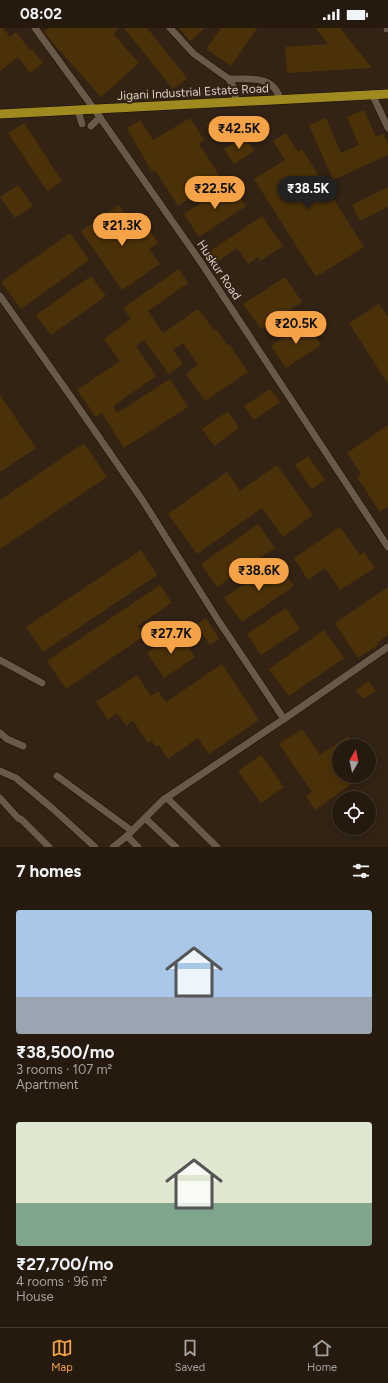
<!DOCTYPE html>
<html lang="en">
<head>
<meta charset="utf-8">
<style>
  :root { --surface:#261a0f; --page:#2e2318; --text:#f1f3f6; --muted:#a4a19e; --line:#42382f; --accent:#f6a247 }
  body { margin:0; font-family:Figtree,sans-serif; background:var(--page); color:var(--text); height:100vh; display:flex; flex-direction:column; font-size:15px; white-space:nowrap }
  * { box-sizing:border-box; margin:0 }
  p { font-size:13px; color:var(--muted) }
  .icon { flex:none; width:22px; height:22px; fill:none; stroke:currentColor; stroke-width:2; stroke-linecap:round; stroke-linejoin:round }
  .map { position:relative; height:819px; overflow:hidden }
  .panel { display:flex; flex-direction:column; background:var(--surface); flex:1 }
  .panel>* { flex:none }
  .needle { width:26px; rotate:9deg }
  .buttons { position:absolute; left:332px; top:711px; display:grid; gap:8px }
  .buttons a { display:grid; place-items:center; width:44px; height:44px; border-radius:50%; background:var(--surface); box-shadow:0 2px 10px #0003,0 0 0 1px var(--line); font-size:20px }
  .price { position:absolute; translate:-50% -34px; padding:0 9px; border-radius:14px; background:var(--accent); color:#111; font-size:13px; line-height:26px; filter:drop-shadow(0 1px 2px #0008) }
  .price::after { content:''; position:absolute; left:50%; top:24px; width:12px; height:9px; margin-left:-6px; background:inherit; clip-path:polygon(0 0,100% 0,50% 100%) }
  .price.current { background:#222; color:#fff }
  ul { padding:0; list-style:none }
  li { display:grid; align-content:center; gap:8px; height:212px; padding:0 16px }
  li span { display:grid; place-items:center; height:124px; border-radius:4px; color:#555 }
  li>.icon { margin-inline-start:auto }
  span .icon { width:72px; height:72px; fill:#fffc; stroke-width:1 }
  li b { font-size:17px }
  h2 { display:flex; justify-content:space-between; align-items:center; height:48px; padding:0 16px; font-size:17px }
  .status { display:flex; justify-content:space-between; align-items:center; height:28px; padding:0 20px; background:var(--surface); direction:ltr }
  .status svg { height:11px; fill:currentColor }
  .tabs { display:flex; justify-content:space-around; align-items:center; height:56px; border-top:1px solid var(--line); background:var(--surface); font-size:11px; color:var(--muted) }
  .tabs a { display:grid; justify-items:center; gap:2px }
  .tabs .current { color:var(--accent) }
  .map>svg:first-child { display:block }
</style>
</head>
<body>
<div class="status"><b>08:02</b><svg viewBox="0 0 49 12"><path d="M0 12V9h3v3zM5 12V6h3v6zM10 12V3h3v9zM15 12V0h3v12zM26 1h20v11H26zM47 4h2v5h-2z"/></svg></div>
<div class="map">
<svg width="388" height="819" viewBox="0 0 388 819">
  <rect width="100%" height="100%" fill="#322314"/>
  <g fill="#4b3107">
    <polygon points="0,0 3,0 10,9 16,4 30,22 32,21 43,35 30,45 18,29 0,43"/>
    <polygon points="49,0 119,0 113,6 139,35 101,69 47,8 44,4"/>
    <polygon points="124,0 147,0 187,50 173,61"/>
    <polygon points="179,0 205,0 190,13"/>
    <polygon points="221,0 257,0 231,38 206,21"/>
    <polygon points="315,0 340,0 372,40 287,45 285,19 329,16"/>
    <polygon points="364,82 376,109 383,106 388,116 388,127 333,152 309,97 326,90 341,125 359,117 347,89"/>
    <polygon points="218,88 226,101 215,108 206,95"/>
    <polygon points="190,90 204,112 199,116 221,150 178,178 155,142 152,144 127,100 140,92 153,112"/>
    <polygon points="24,95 62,153 47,163 8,105"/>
    <polygon points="286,105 298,124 302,121 364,219 316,249 254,151 285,132 273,113"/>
    <polygon points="244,108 254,123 234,136 224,121"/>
    <polygon points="231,156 246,178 199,209 184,186"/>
    <polygon points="18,157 33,178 15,190 0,169"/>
    <polygon points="388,159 388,179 360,193 352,177"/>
    <polygon points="119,177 134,199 143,193 158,215 149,221 160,236 122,262 81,203"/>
    <polygon points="262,188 283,218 260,233 258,229 248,236 237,220 217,234 209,224"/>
    <polygon points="70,205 89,232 21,281 1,254"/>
    <polygon points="179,241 188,255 148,283 163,305 198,281 214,302 216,301 227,317 229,316 248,344 205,373 186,346 198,337 183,315 173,322 183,336 169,346 144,312 136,318 156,348 113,378 117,385 170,351 188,379 124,420 102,385 96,389 77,362 120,333 104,311 131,291 123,280"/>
    <polygon points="91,248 106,268 51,307 36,287"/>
    <polygon points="285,249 302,274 261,301 243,276"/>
    <polygon points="379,276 388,289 388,356 349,295"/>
    <polygon points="305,294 321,317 286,340 271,318"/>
    <polygon points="270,361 280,374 254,392 244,378"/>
    <polygon points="0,367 36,420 0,444"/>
    <polygon points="228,383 239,400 214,418 202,401"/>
    <polygon points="388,397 388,479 380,484 357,449 361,446 347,425"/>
    <polygon points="84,415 107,449 0,521 0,472"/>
    <polygon points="308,428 325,452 312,461 295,437"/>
    <polygon points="277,437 313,487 283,509 262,480 197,526 168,486 227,444 240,463"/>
    <polygon points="258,496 275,520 217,559 201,536"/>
    <polygon points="340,499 360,527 364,524 375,540 340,562 325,540 308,552 294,530"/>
    <polygon points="141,522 157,547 43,624 26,599"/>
    <polygon points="276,534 294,558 242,594 224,570"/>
    <polygon points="160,557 172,575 137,598 144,608 66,661 47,633"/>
    <polygon points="388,559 388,607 377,615 378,617 358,630 335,595"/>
    <polygon points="286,580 300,601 261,627 247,606"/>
    <polygon points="206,590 219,611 210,617 196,597"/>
    <polygon points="324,602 344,630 289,668 269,641"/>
    <polygon points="178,604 195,629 164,650 147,625"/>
    <polygon points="222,636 259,692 209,726 198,710 168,731 159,717 156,719 151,712 148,715 133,693 126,698 117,685 108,692 96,674 137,647 151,668 158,663 166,674"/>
    <polygon points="369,653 375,663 363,671 356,662"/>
    <polygon points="302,701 320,727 348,708 355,718 339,718 339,748 363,748 315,782 306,768 312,764 279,716"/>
    <polygon points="261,727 284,759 261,775 238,743"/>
  </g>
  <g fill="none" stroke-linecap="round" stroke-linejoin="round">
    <defs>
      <g id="minor">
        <polyline points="35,0 94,81 200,233 388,519"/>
        <polyline points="170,0 194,26 229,51 234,60 236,74"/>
        <polyline points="387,1 388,1"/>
        <path d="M229,51C250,51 273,47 280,71"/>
        <polyline points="372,66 388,100"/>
        <polyline points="78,82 82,96"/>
        <polyline points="91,98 100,89"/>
        <polyline points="0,268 74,373 143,473 218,592 284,691"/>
        <polyline points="0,632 42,655"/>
        <polyline points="0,705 7,711 23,718"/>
        <polyline points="0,743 16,750 52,780 95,819"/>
        <polyline points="57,748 132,803"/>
        <polyline points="0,770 18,790 22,792 49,819"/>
        <polyline points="167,770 217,819"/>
        <polyline points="145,790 176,819"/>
        <polyline points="127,808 138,819"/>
        <polyline points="113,819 127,808 163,772 284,691 388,619"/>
      </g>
      <polyline id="major" points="0,86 388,66"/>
    </defs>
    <use href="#minor" stroke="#190c01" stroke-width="8"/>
    <use href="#major" stroke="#190c01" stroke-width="10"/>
    <use href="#minor" stroke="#695948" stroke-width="7"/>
    <use href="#major" stroke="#9e8a1f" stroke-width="9"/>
  </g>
  <g text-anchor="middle" stroke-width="4" stroke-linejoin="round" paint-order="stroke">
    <g font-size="12" fill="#dcd2c8" stroke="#322314">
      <text transform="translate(193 64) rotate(-3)" y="4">Jigani Industrial Estate Road</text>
      <text transform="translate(219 242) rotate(56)" y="4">Huskur Road</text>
    </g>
  </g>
</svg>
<div class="buttons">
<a><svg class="needle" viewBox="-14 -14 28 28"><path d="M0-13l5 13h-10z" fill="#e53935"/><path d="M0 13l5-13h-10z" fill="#a4a19e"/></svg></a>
<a><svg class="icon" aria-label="locate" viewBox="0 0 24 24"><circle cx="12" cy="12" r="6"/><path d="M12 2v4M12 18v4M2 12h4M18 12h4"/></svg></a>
</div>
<b class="price" style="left:239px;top:122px">₹42.5K</b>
<b class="price" style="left:215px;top:182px">₹22.5K</b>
<b class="price current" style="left:308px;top:182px">₹38.5K</b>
<b class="price" style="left:122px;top:219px">₹21.3K</b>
<b class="price" style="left:296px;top:317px">₹20.5K</b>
<b class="price" style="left:259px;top:564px">₹38.6K</b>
<b class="price" style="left:171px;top:627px">₹27.7K</b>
</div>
<section class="panel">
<h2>7 homes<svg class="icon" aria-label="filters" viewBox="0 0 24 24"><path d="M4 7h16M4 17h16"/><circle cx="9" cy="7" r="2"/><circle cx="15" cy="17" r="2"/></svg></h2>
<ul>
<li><span style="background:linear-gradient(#a9c7e8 70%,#9aa5b1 0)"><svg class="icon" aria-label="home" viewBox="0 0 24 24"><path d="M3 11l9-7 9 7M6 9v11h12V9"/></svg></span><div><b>₹38,500/mo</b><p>3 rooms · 107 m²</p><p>Apartment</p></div></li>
<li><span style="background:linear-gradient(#dfe7d0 65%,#7fa58c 0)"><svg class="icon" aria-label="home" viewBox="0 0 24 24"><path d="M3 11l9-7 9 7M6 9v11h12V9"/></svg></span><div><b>₹27,700/mo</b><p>4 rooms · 96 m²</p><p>House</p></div></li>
</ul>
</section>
<nav class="tabs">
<a class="current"><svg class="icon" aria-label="map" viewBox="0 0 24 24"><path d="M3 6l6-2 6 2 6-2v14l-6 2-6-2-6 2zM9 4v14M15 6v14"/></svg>Map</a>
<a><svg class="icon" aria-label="saved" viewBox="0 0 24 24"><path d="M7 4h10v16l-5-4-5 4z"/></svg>Saved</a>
<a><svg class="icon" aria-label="home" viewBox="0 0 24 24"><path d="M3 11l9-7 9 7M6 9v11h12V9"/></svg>Home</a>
</nav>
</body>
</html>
